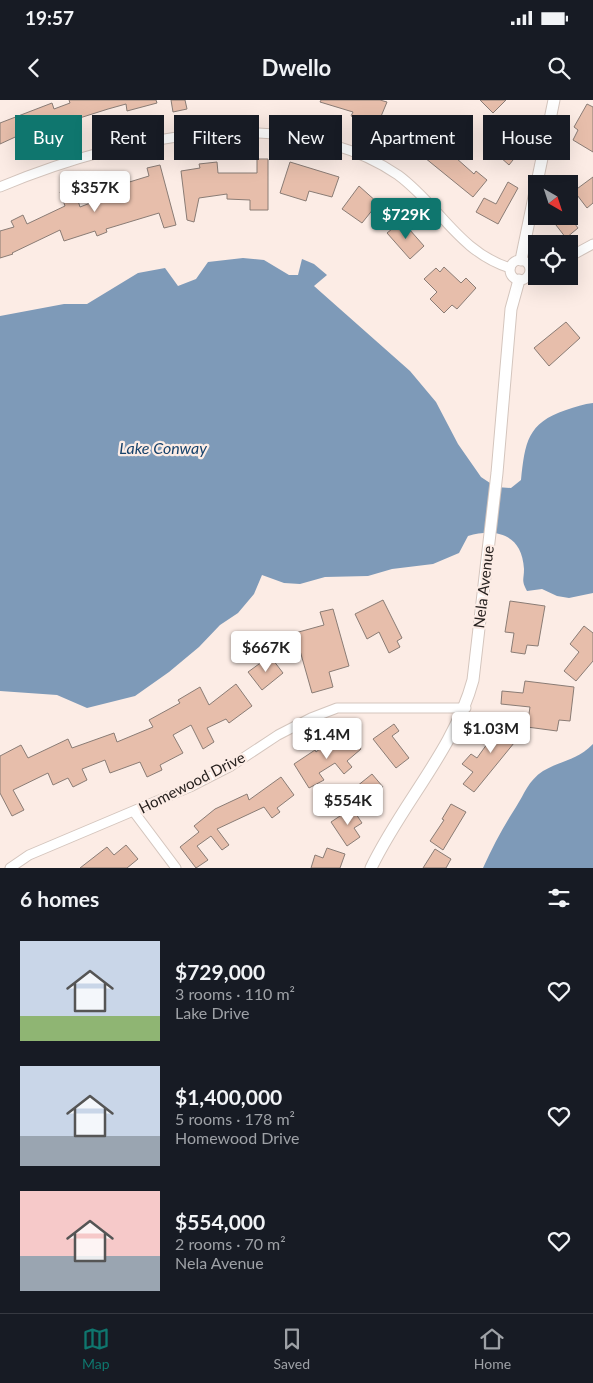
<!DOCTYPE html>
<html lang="en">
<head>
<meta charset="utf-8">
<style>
  :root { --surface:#171b24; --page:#20242c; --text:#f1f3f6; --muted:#9ea1a6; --line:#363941; --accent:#0f766e }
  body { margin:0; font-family:Lato,sans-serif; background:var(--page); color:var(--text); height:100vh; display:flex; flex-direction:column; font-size:19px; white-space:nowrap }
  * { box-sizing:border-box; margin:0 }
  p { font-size:16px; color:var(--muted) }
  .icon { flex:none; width:28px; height:28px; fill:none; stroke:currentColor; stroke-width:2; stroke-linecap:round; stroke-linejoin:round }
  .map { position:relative; height:768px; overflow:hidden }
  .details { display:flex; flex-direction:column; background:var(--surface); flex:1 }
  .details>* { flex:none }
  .hud { position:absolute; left:15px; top:15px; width:564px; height:45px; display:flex; gap:10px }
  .needle { width:32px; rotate:141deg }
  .fabs { position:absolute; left:528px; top:75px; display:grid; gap:10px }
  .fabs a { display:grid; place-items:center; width:50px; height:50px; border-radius:0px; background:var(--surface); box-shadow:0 5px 20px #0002; font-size:25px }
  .price { position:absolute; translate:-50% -42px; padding:0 11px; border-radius:5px; background:#fff; color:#222; font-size:16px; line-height:32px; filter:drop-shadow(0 1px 2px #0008) }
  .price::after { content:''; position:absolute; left:50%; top:30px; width:15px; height:11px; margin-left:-8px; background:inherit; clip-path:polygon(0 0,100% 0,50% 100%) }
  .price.current { background:var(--accent); color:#fff }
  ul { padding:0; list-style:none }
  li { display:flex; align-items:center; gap:15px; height:125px; padding:0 20px }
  li span { display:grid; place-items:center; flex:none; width:140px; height:100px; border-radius:0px; color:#555 }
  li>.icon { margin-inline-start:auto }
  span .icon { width:60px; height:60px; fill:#fffc; stroke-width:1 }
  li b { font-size:21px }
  h2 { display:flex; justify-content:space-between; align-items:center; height:60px; padding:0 20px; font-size:21px }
  .tag { padding:0 18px; border-radius:0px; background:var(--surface); box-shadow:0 5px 20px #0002; font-size:18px; line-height:45px }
  .tag.current { background:var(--accent); color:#fff }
  .status { display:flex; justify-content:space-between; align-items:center; height:35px; padding:0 25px; background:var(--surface); direction:ltr }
  .status svg { height:14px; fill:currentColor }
  header { display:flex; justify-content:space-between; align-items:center; height:65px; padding:0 20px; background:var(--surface); font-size:22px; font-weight:700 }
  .tabs { display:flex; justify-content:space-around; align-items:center; height:70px; border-top:1px solid var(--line); background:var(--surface); font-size:14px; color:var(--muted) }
  .tabs a { display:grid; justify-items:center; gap:2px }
  .tabs .current { color:var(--accent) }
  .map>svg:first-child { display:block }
</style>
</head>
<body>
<div class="status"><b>19:57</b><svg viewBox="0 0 49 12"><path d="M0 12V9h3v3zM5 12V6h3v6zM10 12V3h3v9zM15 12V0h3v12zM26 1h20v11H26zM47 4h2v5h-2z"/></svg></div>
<header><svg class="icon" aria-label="back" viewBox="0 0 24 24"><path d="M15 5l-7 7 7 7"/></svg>Dwello<svg class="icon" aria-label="search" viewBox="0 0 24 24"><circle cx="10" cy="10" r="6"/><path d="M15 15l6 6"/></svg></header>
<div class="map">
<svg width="593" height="768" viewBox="0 0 593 768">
  <rect width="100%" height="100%" fill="#fcece5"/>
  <g fill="#7e9ab8">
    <path d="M243,158L264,160L289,175H298L302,159L314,164L327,175L314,186L410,271L436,302L458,344L481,377L496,387L511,388L521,380C525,343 527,323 566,310C575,307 584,304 593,303V493L569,498L557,496L542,489L527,491C521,480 524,480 524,469C522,434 496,428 468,436L459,453L433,464L392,469L368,476L325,477L300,484L284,483L262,475L254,494L238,513L220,525L199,547L169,572L135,596L87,608L57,595L0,591V216L64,204H87L138,173L165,168L178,186L196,179L208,162Z"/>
    <path d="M593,644V768H483C493,746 503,727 516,707C525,693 528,681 543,671C562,660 576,661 593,644Z"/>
  </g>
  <g fill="#e7beab" stroke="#8a7c75">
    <polygon points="69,0 156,0 157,3 127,11 126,4 108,9 67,22 68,24 55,30 53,26 39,32 37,27 0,44 0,23 52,3 54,9 70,3"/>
    <polygon points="171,0 185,0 187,9 173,12"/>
    <polygon points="321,0 380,0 387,2 377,26 351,16 353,12 320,2"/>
    <polygon points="480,0 506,0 493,13"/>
    <polygon points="587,4 593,7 593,52 573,40 578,30 574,27"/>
    <polygon points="409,17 422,26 414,38 431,47 440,37 460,53 456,58 474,74 476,71 487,80 473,97 414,49 388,34 396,21 403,26"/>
    <polygon points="509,25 521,35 509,48 517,55 509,65 490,48"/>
    <polygon points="257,59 268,59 268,110 250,110 250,100 227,99 227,94 199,98 194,122 187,120 181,71 200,68 199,64 217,62 218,73 257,73"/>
    <polygon points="290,62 339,77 332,97 309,91 306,101 280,93"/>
    <polygon points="160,65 176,125 164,128 159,113 106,129 107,132 97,136 95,131 64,141 60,130 12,153 13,154 0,158 0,131 14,127 11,121 23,115 27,124 65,106 60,92 74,88 80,107 103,98 100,91 149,76 147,68"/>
    <polygon points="593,77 593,103 587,108 574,91"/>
    <polygon points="508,82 518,88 498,124 476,112 484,98 496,104"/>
    <polygon points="359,86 378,103 362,123 342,109"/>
    <polygon points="549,116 569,116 578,128 566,138"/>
    <polygon points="402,121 424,146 410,159 387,133"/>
    <polygon points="444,167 461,183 466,178 476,188 457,209 452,205 444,213 430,199 437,192 424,179 436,168 440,172"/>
    <polygon points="566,222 580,238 549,266 534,248"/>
    <polygon points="383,500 402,538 397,541 400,547 389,553 379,532 367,539 355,514"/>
    <polygon points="510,501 545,506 538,546 527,545 525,554 511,552 514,533 505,532"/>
    <polygon points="333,509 349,566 329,572 333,587 312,593 295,533 324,525 320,512"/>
    <polygon points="584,526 593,533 593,561 576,581 564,571 579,552 570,544"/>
    <polygon points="270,556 283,573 262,590 248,572"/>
    <polygon points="525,581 574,587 570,621 559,620 557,631 527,627 530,607 501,604 502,591 523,593"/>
    <polygon points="236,584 252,606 229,623 226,619 207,628 214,642 203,649 191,625 173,635 183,653 160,665 162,670 147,677 140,662 110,673 105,660 82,669 87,680 73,687 68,678 53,685 48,673 13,690 24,710 12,716 0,693 0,656 21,645 28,658 68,639 72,648 114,633 117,642 153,627 149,620 180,603 178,600 200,587 209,605"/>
    <polygon points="505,619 523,632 474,692 463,684 473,672 462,664 471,654 477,658"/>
    <polygon points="394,624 399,631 392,636 409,658 396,668 373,639"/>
    <polygon points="350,636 361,649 347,661 352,667 344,674 335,663 319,673 324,680 309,688 294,664 315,650 316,652 332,639 338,646"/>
    <polygon points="372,674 383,687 375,694 381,701 374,707 370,701 364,707 351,691"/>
    <polygon points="281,677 294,695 277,708 280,712 272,718 264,707 217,729 229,745 222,750 211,736 197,746 208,760 196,768 180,747 199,732 194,726 215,709 247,694 249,700"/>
    <polygon points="451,704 466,712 443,750 430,741 444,720 442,719"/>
    <polygon points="352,708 362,723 354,728 360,737 347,746 331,722"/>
    <polygon points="126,745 138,759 127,768 80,768 107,747 114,755"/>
    <polygon points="327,748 345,754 340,768 311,768 315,755 323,758"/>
    <polygon points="435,749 451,759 446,768 423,768"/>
  </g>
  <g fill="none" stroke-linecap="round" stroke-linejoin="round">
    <defs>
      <g id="minor">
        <path d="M0,87C117,38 286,0 398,75C439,105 459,152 510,168"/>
        <polyline points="569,157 593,144"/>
        <circle cx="520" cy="170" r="10"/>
        <polyline points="134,712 176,768"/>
        <polyline points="10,768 29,755 190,687 231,666 278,635 311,618 337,608 466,608"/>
      </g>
      <g id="tertiary">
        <polyline points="521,160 554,0"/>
        <path d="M371,768C402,703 454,650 473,580L497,373L511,209L519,180"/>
      </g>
    </defs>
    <use href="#minor" stroke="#d4c5bd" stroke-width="11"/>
    <use href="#tertiary" stroke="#d4c5bd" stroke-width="13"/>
    <use href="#minor" stroke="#fff" stroke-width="9"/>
    <use href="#tertiary" stroke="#fff" stroke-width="11"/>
  </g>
  <g text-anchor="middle" stroke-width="4.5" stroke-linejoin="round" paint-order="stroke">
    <g font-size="15" fill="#27211f" stroke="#fcece5">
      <text transform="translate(484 487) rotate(-83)" y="5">Nela Avenue</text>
      <text transform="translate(192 683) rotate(-27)" y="5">Homewood Drive</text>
    </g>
    <g font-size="16" font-style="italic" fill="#17426b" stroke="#fcece5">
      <text x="163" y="354">Lake Conway</text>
    </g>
  </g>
</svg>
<div class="fabs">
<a><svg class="needle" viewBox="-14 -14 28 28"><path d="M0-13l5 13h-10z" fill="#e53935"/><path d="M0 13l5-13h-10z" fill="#9ea1a6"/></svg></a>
<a><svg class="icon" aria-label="locate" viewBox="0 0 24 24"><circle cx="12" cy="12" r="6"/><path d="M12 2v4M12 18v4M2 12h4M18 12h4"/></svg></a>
</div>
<b class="price" style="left:95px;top:113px">$357K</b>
<b class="price current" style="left:406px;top:140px">$729K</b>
<b class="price" style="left:266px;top:573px">$667K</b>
<b class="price" style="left:491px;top:654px">$1.03M</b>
<b class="price" style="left:327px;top:660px">$1.4M</b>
<b class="price" style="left:348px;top:726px">$554K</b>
<div class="hud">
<a class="tag current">Buy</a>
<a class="tag">Rent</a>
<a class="tag">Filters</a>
<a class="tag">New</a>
<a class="tag">Apartment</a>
<a class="tag">House</a>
</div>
</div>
<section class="details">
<h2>6 homes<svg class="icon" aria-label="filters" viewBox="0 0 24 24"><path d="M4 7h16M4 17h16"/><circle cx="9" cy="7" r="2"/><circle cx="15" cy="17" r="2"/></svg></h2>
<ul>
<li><span style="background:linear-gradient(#c9d6e8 75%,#8fb573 0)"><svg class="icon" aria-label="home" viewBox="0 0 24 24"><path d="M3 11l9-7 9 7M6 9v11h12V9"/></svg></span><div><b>$729,000</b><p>3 rooms · 110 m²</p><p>Lake Drive</p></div><svg class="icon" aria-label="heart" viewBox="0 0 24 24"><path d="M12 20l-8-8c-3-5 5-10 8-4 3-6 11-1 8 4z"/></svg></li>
<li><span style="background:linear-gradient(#c9d6e8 70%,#9aa5b1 0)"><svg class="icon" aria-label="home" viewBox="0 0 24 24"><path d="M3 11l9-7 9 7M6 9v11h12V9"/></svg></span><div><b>$1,400,000</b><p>5 rooms · 178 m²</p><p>Homewood Drive</p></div><svg class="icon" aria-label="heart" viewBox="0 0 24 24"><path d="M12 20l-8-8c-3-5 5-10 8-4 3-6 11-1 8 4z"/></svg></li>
<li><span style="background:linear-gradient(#f6c9c9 65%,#9aa5b1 0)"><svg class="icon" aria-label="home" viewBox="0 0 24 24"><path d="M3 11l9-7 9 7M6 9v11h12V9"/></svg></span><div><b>$554,000</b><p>2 rooms · 70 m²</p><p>Nela Avenue</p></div><svg class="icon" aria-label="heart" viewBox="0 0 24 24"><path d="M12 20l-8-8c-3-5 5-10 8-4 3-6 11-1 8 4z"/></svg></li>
</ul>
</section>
<nav class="tabs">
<a class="current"><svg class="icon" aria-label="map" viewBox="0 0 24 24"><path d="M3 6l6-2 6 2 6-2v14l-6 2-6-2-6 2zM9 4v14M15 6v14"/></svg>Map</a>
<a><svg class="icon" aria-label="saved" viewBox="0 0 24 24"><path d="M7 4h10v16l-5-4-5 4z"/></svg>Saved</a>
<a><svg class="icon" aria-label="home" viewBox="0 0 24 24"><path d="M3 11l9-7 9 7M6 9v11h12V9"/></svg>Home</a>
</nav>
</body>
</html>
